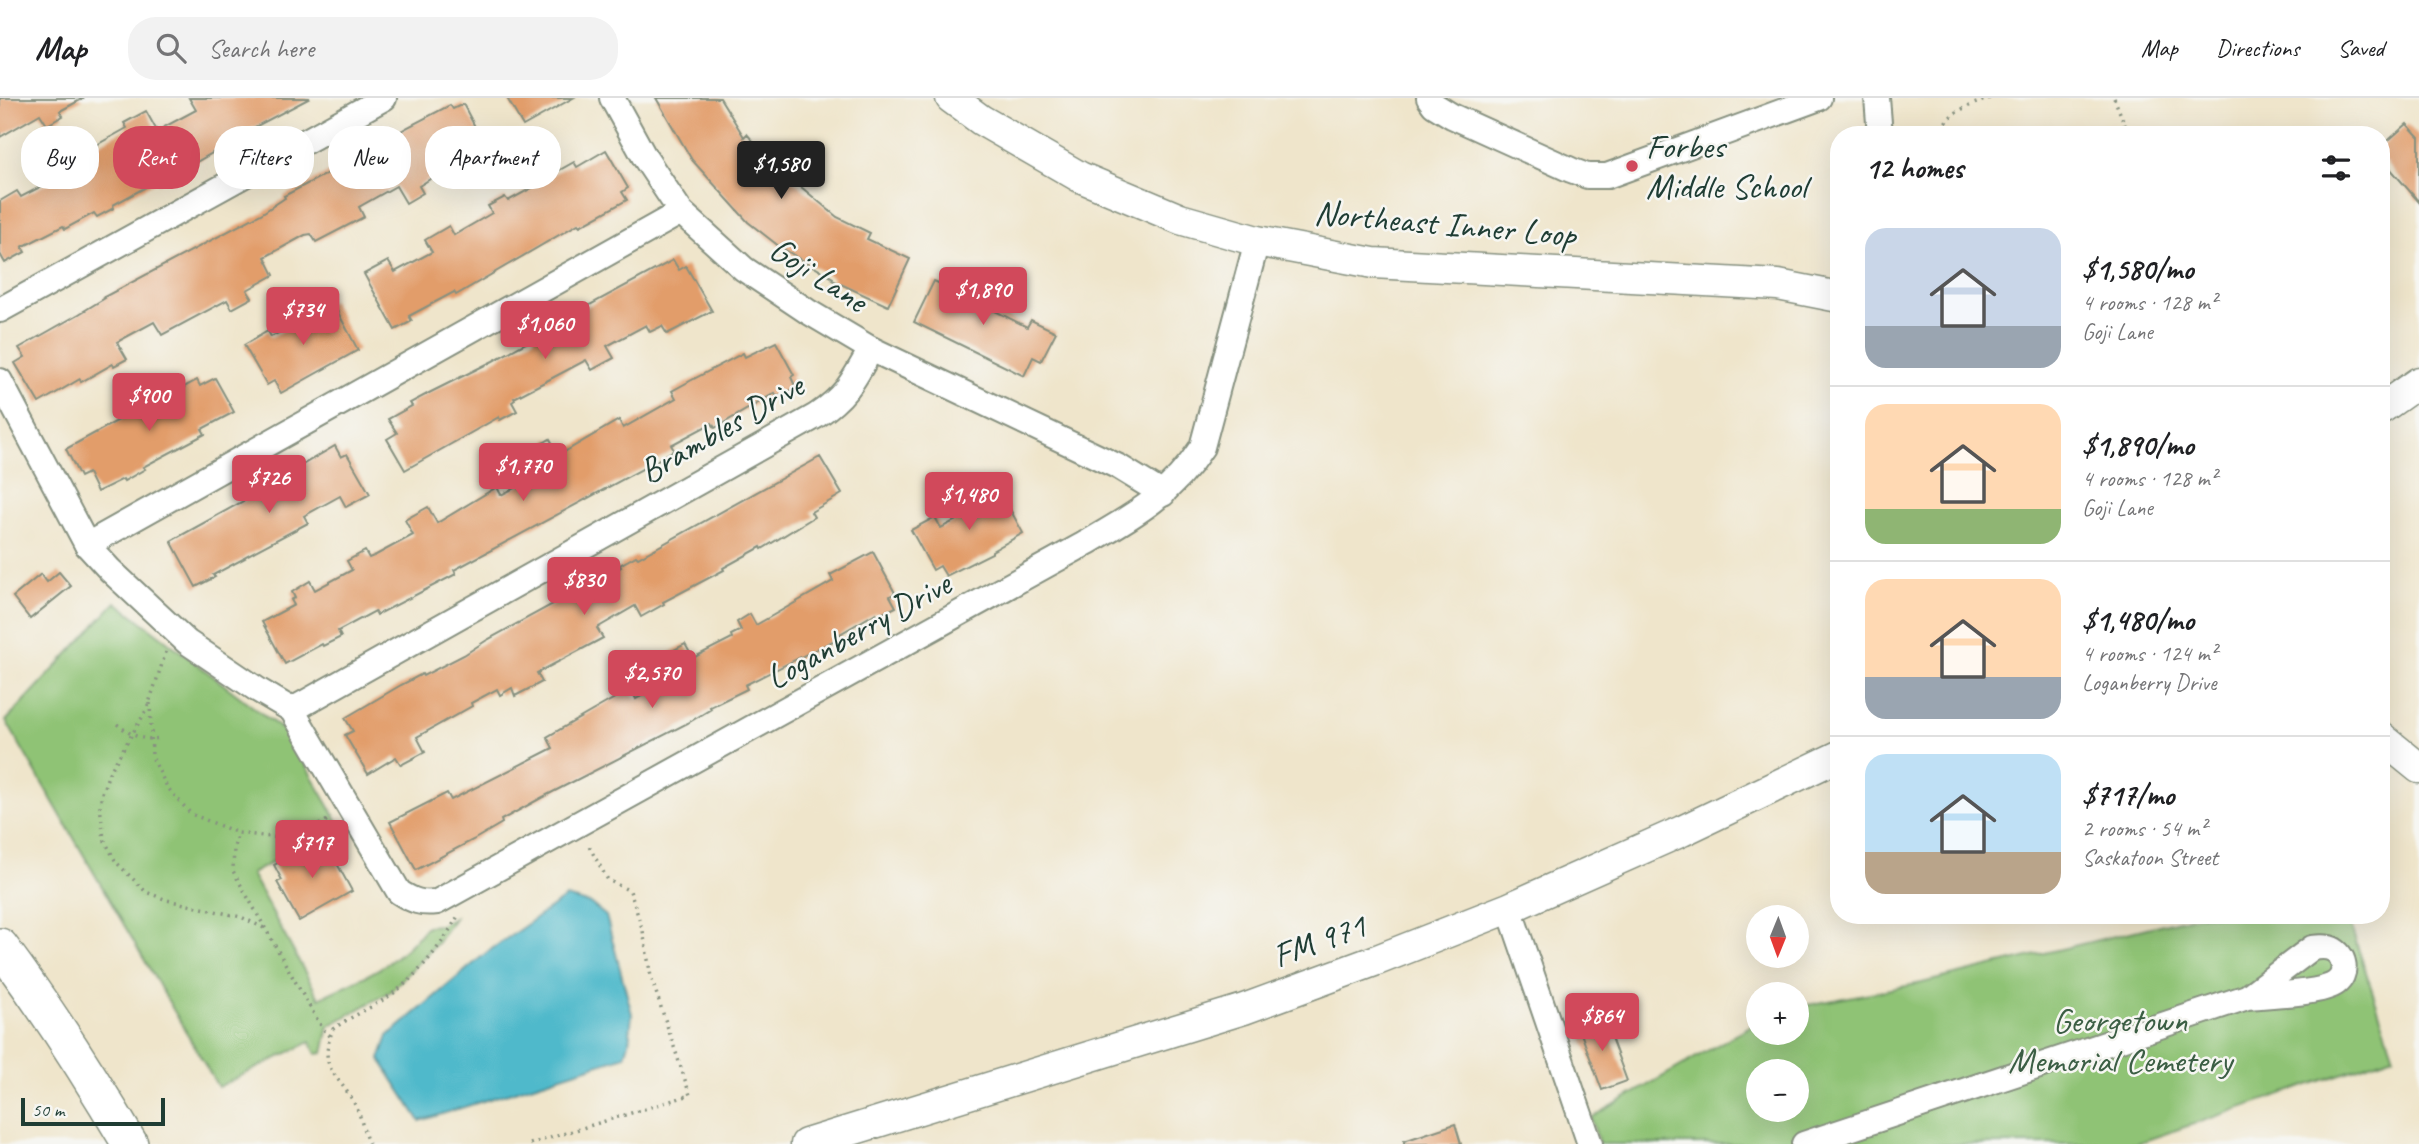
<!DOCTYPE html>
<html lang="en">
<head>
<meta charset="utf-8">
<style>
  :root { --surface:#fff; --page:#f2f2f2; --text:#202124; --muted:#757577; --line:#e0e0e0; --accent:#d1495b }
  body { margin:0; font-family:Caveat,sans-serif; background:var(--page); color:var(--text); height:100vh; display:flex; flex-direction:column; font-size:26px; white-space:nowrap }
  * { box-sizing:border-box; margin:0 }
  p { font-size:23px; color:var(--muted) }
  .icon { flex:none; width:38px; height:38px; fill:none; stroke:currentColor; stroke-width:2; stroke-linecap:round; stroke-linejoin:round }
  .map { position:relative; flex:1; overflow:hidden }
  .details { position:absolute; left:1830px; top:28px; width:560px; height:798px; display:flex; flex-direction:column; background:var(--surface); border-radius:28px; box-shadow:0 7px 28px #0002 }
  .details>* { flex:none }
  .banner { position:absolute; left:21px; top:28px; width:665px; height:63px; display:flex; gap:14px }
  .needle { width:46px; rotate:181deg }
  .fabs { position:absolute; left:1746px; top:807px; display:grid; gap:14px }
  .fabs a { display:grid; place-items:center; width:63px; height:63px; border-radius:50%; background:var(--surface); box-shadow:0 7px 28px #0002; font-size:35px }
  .scale { position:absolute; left:21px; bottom:18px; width:144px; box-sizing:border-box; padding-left:7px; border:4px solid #1f3d34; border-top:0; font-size:19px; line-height:24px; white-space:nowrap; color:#1f3d34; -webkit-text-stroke:5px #f6f6f2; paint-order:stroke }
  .price { position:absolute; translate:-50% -60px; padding:0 16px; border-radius:7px; background:var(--accent); color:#fff; font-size:23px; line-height:46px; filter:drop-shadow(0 2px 4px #0008) }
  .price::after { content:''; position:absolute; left:50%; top:42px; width:21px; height:16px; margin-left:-10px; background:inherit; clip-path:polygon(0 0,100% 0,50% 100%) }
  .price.on { background:#222; color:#fff }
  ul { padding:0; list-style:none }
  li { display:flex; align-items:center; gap:21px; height:175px; padding:0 35px }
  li+li { border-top:2px solid var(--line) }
  li span { display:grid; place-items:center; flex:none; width:196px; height:140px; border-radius:21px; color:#555 }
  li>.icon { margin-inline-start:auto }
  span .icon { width:84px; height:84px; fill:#fffc; stroke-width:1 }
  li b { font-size:30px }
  h2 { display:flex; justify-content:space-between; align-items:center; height:84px; padding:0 35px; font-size:30px }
  .pill { padding:0 24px; border-radius:28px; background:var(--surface); box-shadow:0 7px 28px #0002; font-size:24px; line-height:63px }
  .pill.on { background:var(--accent); color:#fff }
  header { display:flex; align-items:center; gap:42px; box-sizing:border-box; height:98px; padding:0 35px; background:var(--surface); border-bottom:2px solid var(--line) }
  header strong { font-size:33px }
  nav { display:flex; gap:38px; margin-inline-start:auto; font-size:24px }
  .search { width:490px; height:63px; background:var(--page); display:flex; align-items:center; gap:18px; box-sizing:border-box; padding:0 24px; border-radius:28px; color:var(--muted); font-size:26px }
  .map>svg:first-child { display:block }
</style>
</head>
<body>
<header>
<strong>Map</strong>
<div class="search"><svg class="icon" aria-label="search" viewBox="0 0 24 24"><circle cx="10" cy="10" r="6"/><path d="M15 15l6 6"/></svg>Search here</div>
<nav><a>Map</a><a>Directions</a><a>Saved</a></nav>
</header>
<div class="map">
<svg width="2419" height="1046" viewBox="0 0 2419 1046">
  <rect width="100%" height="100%" fill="#f6f6f2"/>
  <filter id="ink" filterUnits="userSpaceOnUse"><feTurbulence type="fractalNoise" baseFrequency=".0143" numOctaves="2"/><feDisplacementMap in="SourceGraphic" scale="14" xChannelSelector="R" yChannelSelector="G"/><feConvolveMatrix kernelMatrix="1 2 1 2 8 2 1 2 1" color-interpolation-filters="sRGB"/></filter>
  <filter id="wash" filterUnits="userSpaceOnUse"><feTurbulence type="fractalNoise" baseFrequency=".00686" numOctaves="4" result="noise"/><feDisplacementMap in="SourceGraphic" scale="28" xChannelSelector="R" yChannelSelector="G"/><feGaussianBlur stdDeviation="1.57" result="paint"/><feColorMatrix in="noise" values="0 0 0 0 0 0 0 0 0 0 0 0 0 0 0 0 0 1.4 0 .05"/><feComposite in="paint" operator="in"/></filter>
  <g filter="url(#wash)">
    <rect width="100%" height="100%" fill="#efe5cb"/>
    <g fill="#8fc375" stroke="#578054" stroke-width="2" fill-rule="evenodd">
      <path d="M116,504L287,635L340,727L251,776L319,900C366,878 393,870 427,828L440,827L454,820L438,844L391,893L329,928L323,955L316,956L310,944L218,989L6,623Z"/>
      <path d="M2200,817H2347L2394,958L2135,1046H1599L1591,1020L1759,923V934H1797V909L1922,885ZM1759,973H1797V1012H1759Z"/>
    </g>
    <polygon fill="#4fb9cb" stroke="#377b80" stroke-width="2" points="566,799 591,806 606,818 632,916 629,945 625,958 420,1023 380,961 388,938 486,855"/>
    <g id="blocks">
      <g fill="#e29d6a">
        <polygon points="0,0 84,0 60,13 63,18 47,27 40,16 0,39"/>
        <polygon points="189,0 310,0 232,41 233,43 158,86 157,83 113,107 114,110 97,119 94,115 65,131 63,128 22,149 25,154 5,165 0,156 0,103 17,93 21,99 71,73 66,64 127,30 124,25 146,13 157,33 196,12"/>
        <polygon points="507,0 573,0 523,28"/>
        <polygon points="656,0 720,0 744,39 747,36 770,63 837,119 870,135 867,141 910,161 888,208 832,182 833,180 780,149 748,124 692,62"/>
        <polygon points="463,6 482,42 439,65 443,73 419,88 423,95 406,105 396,88 359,109 364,119 316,144 311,136 305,137 265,159 274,177 247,192 252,200 232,211 227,202 162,237 154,224 117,244 127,261 114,268 113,266 81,284 80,281 39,305 15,265 25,259 19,250 79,216 105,200 104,199 261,116 285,100 284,98 349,64 406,30 450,7 453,11"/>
        <polygon points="2407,26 2419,39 2419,104 2382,61 2382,48"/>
        <polygon points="606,52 628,90 622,94 627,102 580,128 578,126 456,197 454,194 409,218 412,223 395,232 364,176 388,163 395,174 432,154 425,142 449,128 454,137 492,115 488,108 505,99 508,103 552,79 551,77 574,64 577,69"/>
        <polygon points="673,162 679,172 686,168 712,213 667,236 662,228 650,234 646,227 607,248 614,260 592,272 586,262 556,278 514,300 515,302 512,304 517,313 500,322 499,319 405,372 387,341 397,335 388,321 412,308 410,305 431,294 493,263 535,240 534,237"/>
        <polygon points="948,181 993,202 989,210 1027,229 1031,222 1056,234 1041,263 1033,259 1024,278 914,224 934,183 945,188"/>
        <polygon points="320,200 324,207 332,203 358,252 281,295 274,283 267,287 244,247 268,233 271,239 309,219 304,210"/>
        <polygon points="776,244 794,277 791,279 796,290 777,299 775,295 715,330 712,325 671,347 674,352 646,369 454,472 456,476 377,517 375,513 338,533 341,539 323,548 322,546 285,566 262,524 294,507 291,502 295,500 292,494 310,483 315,492 352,472 347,463 365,453 369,460 376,457 413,437 405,422 428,409 437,425 497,389 501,397 540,377 528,354 550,341 559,357 619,322 623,330 676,300 672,293 690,283 743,255 745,259"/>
        <polygon points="215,280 234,314 202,331 205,336 143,369 145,371 124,383 123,381 97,394 88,375 80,379 66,351 126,318 124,314 166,290 169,297 197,282 200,288"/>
        <polygon points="335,348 341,359 347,356 370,396 346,409 340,398 304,418 308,425 244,459 245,460 213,477 215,479 196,489 171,443 267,390 266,388"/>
        <polygon points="820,359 842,396 811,414 814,419 762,451 761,449 723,470 724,472 663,504 664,506 641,519 635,508 597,530 603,540 537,575 542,584 515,598 512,590 500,597 497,591 471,605 472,608 417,639 425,654 401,667 396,659 368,676 345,637 353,633 345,620 401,587 422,576 423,578 464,557 487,542 621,469 620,467 636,458 638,460"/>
        <polygon points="993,380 1023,435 992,453 992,455 946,478 940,468 933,472 911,432 935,419 941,430 978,411 969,393"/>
        <polygon points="873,454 895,495 890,498 896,509 877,518 876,515 840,536 841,539 745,587 747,591 710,609 711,611 688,625 541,700 501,722 502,725 473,742 416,772 390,724 447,695 451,702 553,650 547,639 606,605 631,591 636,601 674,580 663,558 685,546 693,560 732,540 731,537 741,532 737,524 750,516 756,527 833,483 830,477"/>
        <polygon points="59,474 71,488 30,521 13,499 41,476 47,484"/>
        <polygon points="323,740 352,793 299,823 277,784 282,782 274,767"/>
        <polygon points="1603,918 1627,983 1602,992 1578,927"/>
        <polygon points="1455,1026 1461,1046 1404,1046 1404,1043"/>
      </g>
    </g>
  </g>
  <g filter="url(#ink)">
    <use href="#blocks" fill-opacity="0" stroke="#879180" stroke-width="2"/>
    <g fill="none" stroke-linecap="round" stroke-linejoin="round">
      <defs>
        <g id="minor">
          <polyline points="612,0 645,60 681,114 744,171 807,213 871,251 1119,369 1163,396"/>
          <polyline points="1429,0 1434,7 1452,18 1571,72 1587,78 1607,78 1819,0"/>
          <polyline points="1877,0 1880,37"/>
          <polyline points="0,212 384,0"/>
          <path d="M0,283L87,447L110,472L187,544L258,592L292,612L399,794C413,803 421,806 437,804L1081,448C1131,419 1170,399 1202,349L1257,143"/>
          <polyline points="87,447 681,114"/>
          <path d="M292,612L816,318C847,297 853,283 871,251"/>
          <polyline points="1509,810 1590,1046"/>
          <path d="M1804,1046L2247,899C2266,897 2321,896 2336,885C2347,877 2346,859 2334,852C2328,848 2319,849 2312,850L2247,899"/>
        </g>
        <g id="major">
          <polyline points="951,0 981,22 1080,79 1180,121 1257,143 1373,165 1778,187 1839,199"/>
          <polyline points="2382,310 2419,284"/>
          <polyline points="2382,640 2419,670"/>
          <polyline points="806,1046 1244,911 1377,862 1509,810 1682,733 1839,658"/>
        </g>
        <path id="highway" d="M0,848C47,911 90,978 130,1046"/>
      </defs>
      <use href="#minor" stroke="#879180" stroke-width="28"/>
      <use href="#major" stroke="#879180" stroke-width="33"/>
      <use href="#highway" stroke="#879180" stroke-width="38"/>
      <g stroke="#879180" stroke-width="3.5" stroke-dasharray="2 5" stroke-linecap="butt">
        <polyline points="2114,0 2129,37"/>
        <path d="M1940,37C1945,13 1970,8 1990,0"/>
        <polyline points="166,554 147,611 109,675 102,695 100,708 104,741 116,764 146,794 167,802 241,819 264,830"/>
        <polyline points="150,605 152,659 167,689 191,716 238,735"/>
        <path d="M117,626C132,638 142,643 162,640"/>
        <polyline points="330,938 323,931 308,906 233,773 234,749 238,735 279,740 298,739 331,720"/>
        <path d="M369,1046C362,1033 362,1017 354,1005C337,974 317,971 333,931C353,917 376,908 395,894C420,875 443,845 458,818"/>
        <polyline points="530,1046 690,997 651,879 643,833 630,793 608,782 587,745"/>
      </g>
      <use href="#minor" stroke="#fff" stroke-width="24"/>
      <use href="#major" stroke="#fff" stroke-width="30"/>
      <use href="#highway" stroke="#fff" stroke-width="35"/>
    </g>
  </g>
  <circle fill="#d1495b" stroke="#f6f6f2" stroke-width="2.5" cx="1632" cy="68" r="7"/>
  <g text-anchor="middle" stroke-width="5" stroke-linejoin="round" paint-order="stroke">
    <g font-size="35" fill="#1f3d34" stroke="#f6f6f2" text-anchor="start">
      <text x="1646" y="60">Forbes<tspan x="1646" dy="40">Middle School</tspan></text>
    </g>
    <g font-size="35" fill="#1f3d34" stroke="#f6f6f2">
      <text transform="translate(1445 125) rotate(5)" y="12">Northeast Inner Loop</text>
      <text transform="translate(819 176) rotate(33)" y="12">Goji Lane</text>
      <text transform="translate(721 330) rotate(-30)" y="12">Brambles Drive</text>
      <text transform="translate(858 532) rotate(-29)" y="12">Loganberry Drive</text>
      <text transform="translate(1319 842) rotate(-20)" y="12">FM 971</text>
    </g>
    <g font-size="35" fill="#3b5e44" stroke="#f6f6f2">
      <text x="2120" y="934">Georgetown<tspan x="2120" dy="40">Memorial Cemetery</tspan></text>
    </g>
  </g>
</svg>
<div class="fabs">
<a><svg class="needle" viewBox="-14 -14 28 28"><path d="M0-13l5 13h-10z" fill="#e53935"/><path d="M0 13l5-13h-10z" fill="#757577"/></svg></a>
<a>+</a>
<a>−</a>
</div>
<div class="scale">50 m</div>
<b class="price on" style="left:781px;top:103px">$1,580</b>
<b class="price" style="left:983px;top:229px">$1,890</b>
<b class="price" style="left:303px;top:249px">$734</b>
<b class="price" style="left:545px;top:263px">$1,060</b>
<b class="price" style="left:149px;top:335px">$900</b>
<b class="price" style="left:523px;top:405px">$1,770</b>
<b class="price" style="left:269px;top:417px">$726</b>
<b class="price" style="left:969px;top:434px">$1,480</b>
<b class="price" style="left:584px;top:519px">$830</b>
<b class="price" style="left:652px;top:612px">$2,570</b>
<b class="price" style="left:312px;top:782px">$717</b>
<b class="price" style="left:1602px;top:955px">$864</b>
<div class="banner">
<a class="pill">Buy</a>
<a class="pill on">Rent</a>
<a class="pill">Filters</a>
<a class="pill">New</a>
<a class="pill">Apartment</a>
</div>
<section class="details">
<h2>12 homes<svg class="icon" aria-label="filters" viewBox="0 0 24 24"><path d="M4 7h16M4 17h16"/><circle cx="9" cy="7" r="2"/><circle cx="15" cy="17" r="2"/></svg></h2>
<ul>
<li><span style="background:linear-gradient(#c9d6e8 70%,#9aa5b1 0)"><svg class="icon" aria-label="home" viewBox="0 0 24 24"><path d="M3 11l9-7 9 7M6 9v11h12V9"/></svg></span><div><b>$1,580/mo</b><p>4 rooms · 128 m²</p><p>Goji Lane</p></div></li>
<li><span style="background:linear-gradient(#ffd9b3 75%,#8fb573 0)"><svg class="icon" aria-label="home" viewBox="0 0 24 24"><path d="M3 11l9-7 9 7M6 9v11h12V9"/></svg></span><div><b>$1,890/mo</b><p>4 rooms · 128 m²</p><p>Goji Lane</p></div></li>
<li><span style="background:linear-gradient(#ffd9b3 70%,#9aa5b1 0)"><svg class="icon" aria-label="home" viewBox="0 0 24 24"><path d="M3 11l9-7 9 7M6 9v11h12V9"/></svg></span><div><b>$1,480/mo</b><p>4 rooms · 124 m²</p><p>Loganberry Drive</p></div></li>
<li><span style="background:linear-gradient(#bfe0f5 70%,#b9a48a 0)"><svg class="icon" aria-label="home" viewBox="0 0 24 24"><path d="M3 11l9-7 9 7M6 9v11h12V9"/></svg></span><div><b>$717/mo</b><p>2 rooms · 54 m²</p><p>Saskatoon Street</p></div></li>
</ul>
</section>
</div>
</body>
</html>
